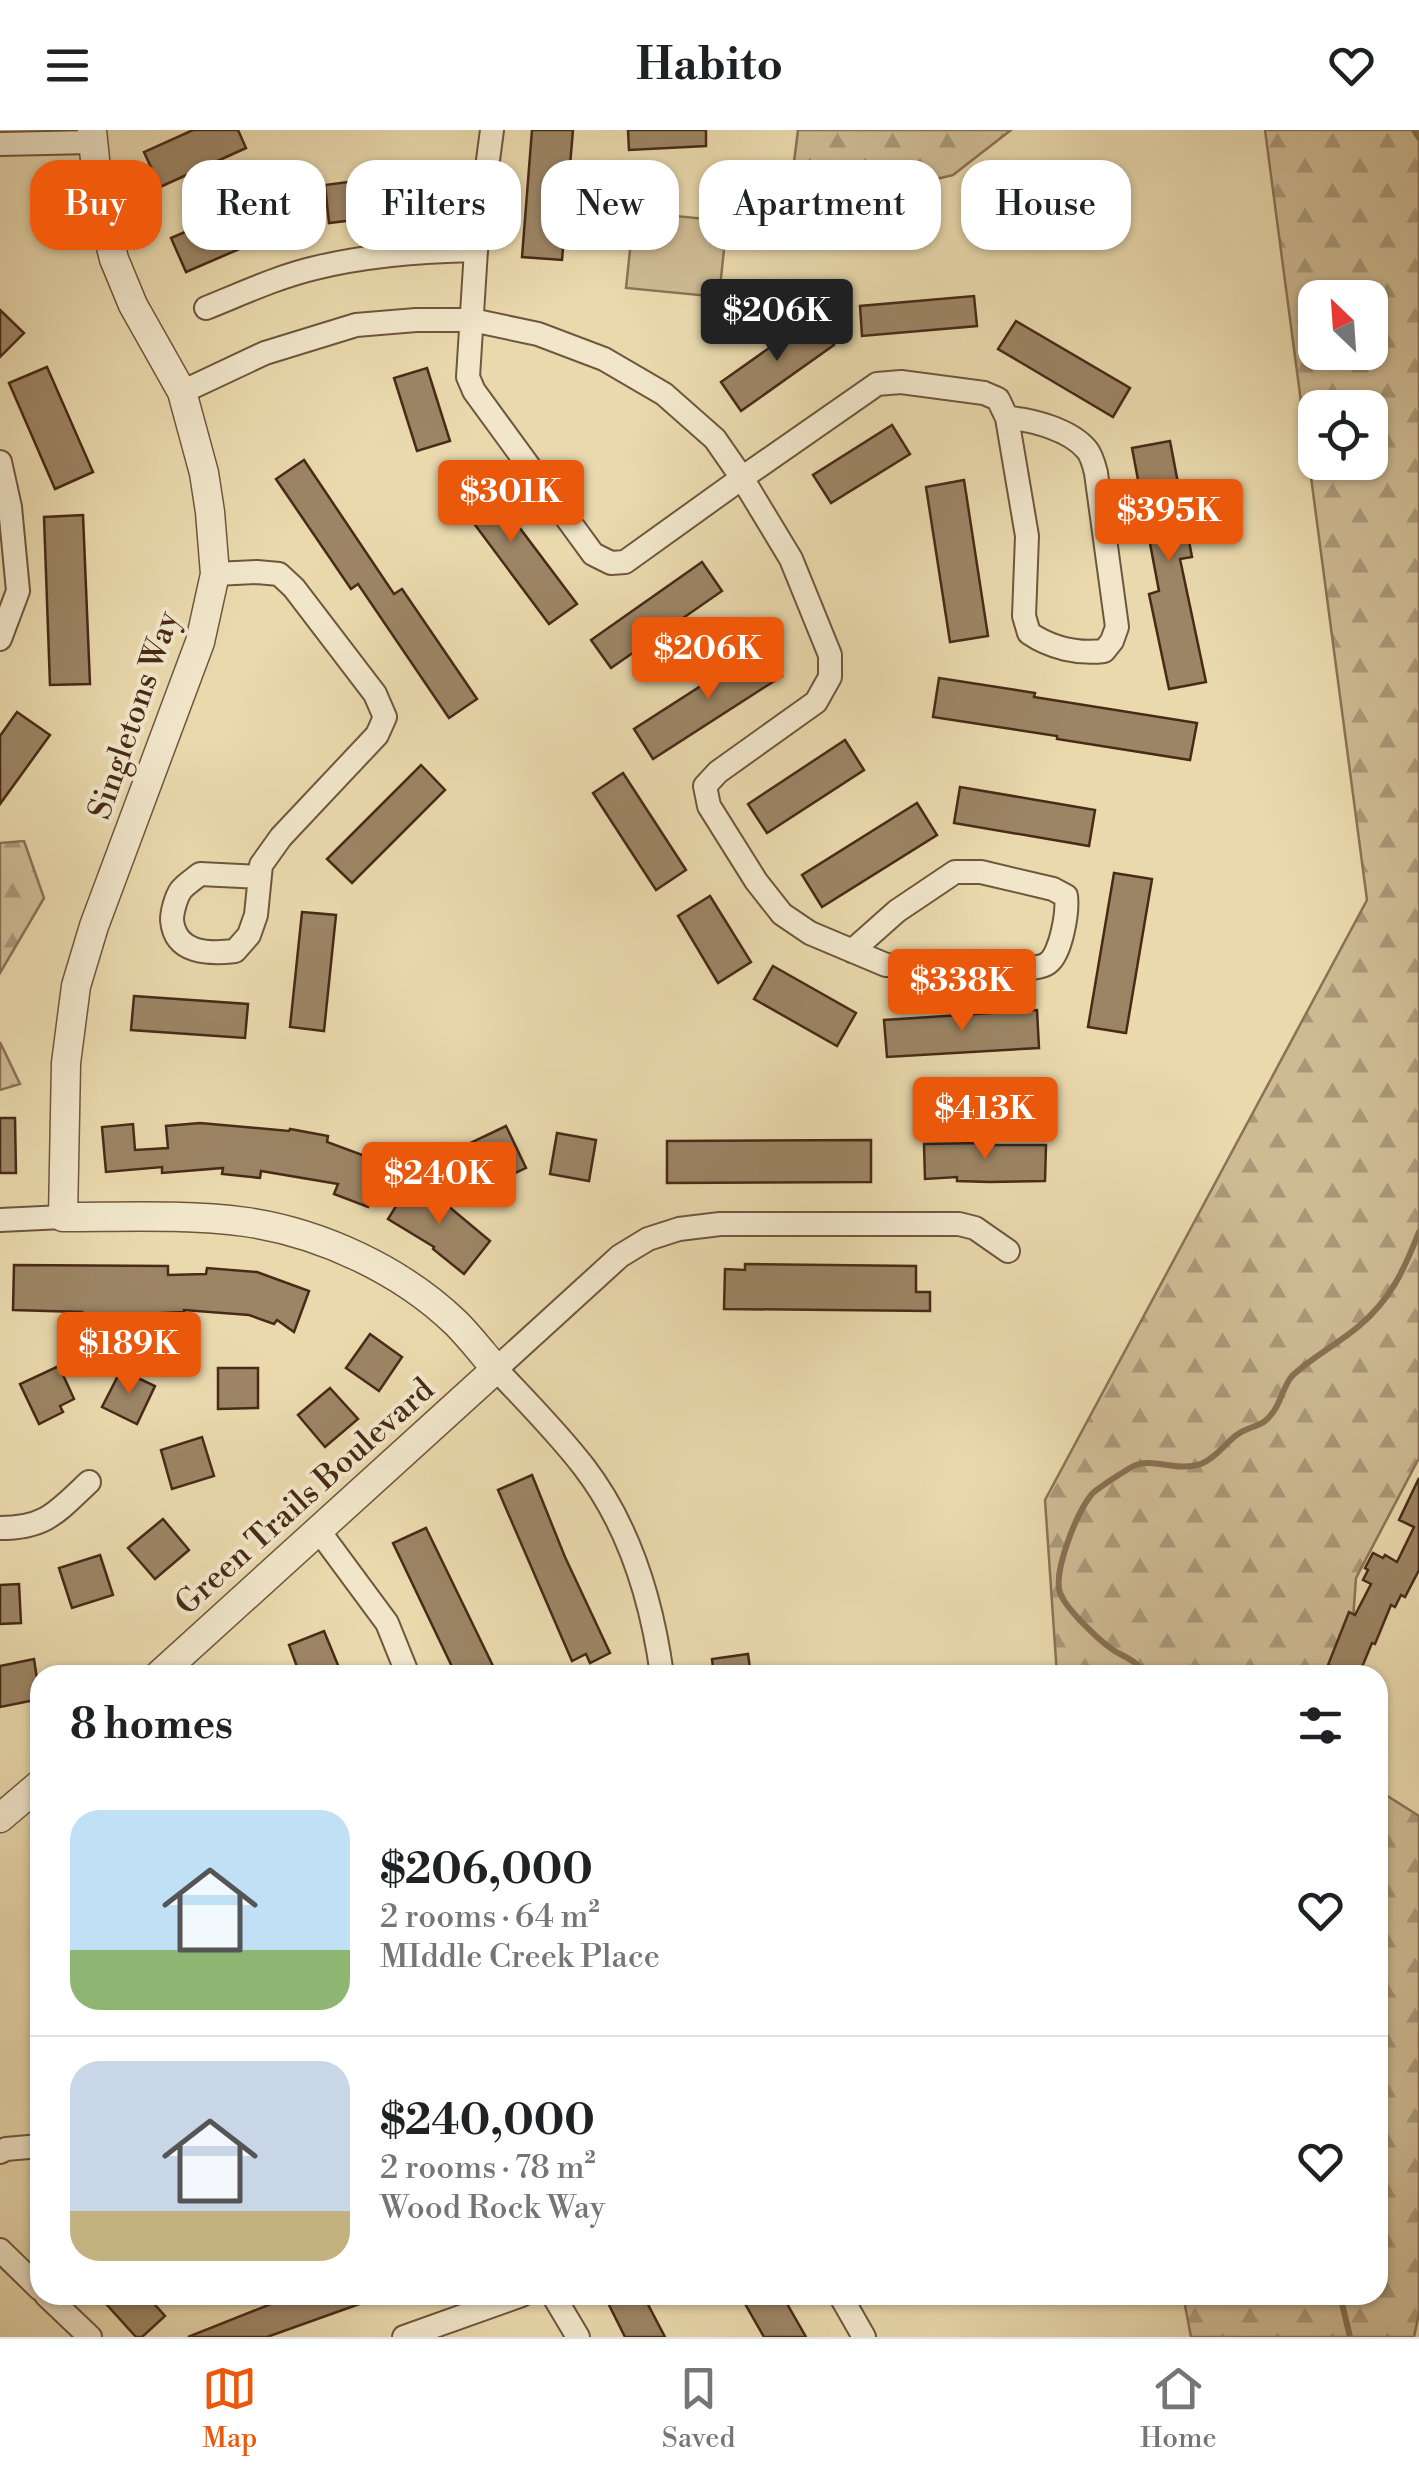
<!DOCTYPE html>
<html lang="en">
<head>
<meta charset="utf-8">
<style>
  :root { --surface:#fff; --page:#f6f6f6; --text:#202124; --muted:#757577; --line:#e0e0e0; --accent:#ea580c }
  body { margin:0; font-family:"Libre Bodoni",serif; background:var(--page); color:var(--text); height:100vh; display:flex; flex-direction:column; font-size:38px; white-space:nowrap }
  * { box-sizing:border-box; margin:0 }
  p { font-size:32px; color:var(--muted) }
  .icon { flex:none; width:55px; height:55px; fill:none; stroke:currentColor; stroke-width:2; stroke-linecap:round; stroke-linejoin:round }
  .map { position:relative; flex:1; overflow:hidden }
  .drawer { position:absolute; left:30px; top:1535px; width:1358px; height:640px; display:flex; flex-direction:column; background:var(--surface); border-radius:30px; box-shadow:0 2px 8px #0004 }
  .drawer>* { flex:none }
  .guide { position:absolute; left:30px; top:30px; width:1360px; height:90px; display:flex; gap:20px }
  .needle { width:65px; rotate:335deg }
  .controls { position:absolute; left:1298px; top:150px; display:grid; gap:20px }
  .controls a { display:grid; place-items:center; width:90px; height:90px; border-radius:20px; background:var(--surface); box-shadow:0 2px 8px #0004; font-size:50px }
  .price { position:absolute; translate:-50% -85px; padding:0 22px; border-radius:10px; background:var(--accent); color:#fff; font-size:32px; line-height:65px; filter:drop-shadow(0 2px 5px #0008) }
  .price::after { content:''; position:absolute; left:50%; top:60px; width:30px; height:22px; margin-left:-15px; background:inherit; clip-path:polygon(0 0,100% 0,50% 100%) }
  .price.on { background:#222; color:#fff }
  ul { padding:0; list-style:none }
  li { display:flex; align-items:center; gap:30px; height:250px; padding:0 40px }
  li+li { border-top:2px solid var(--line) }
  li span { display:grid; place-items:center; flex:none; width:280px; height:200px; border-radius:30px; color:#555 }
  li>.icon { margin-inline-start:auto }
  span .icon { width:120px; height:120px; fill:#fffc; stroke-width:1 }
  li b { font-size:42px }
  h2 { display:flex; justify-content:space-between; align-items:center; height:120px; padding:0 40px; font-size:42px }
  .chip { padding:0 35px; border-radius:30px; background:var(--surface); box-shadow:0 2px 8px #0004; font-size:35px; line-height:90px }
  .chip.on { background:var(--accent); color:#fff }
  header { display:flex; justify-content:space-between; align-items:center; height:130px; padding:0 40px; background:var(--surface); font-size:45px; font-weight:700 }
  .tabs { display:flex; justify-content:space-around; align-items:center; height:140px; border-top:2px solid var(--line); background:var(--surface); font-size:28px; color:var(--muted) }
  .tabs a { display:grid; justify-items:center; gap:5px }
  .tabs .on { color:var(--accent) }
  .map>svg:first-child { display:block }
</style>
</head>
<body>
<header><svg class="icon" aria-label="menu" viewBox="0 0 24 24"><path d="M4 6h16M4 12h16M4 18h16"/></svg>Habito<svg class="icon" aria-label="heart" viewBox="0 0 24 24"><path d="M12 20l-8-8c-3-5 5-10 8-4 3-6 11-1 8 4z"/></svg></header>
<div class="map">
<svg width="1419" height="2207" viewBox="0 0 1419 2207">
  <defs>
    <pattern id="forest-firs" width="22" height="20" patternUnits="userSpaceOnUse" patternTransform="scale(2.5)"><rect width="22" height="20" fill="#cebb94"/><path d="M5 1l3.5 6h-7zM16 11l3.5 6h-7z" fill="#a99878"/></pattern>
  </defs>
  <rect width="100%" height="100%" fill="#e9d9ad"/>
  <filter id="stains"><feTurbulence type="fractalNoise" baseFrequency=".002" numOctaves="4"/><feColorMatrix values="0 0 0 0 .2 0 0 0 0 .09 0 0 0 0 .02 0 0 0 .5 -.17"/></filter>
  <radialGradient id="worn" r=".72"><stop offset=".6" stop-color="#630" stop-opacity="0"/><stop offset="1" stop-color="#630" stop-opacity=".3"/></radialGradient>
  <polygon fill="#cebb94" stroke="#8b7256" stroke-width="2.5" points="634,82 727,91 719,167 626,158"/>
  <g fill="url(#forest-firs)" stroke="#8b7256" stroke-width="2.5" fill-rule="evenodd">
    <polygon points="798,0 1011,0 953,45 844,71 792,48"/>
    <path d="M1265,0H1419V1328L1356,1448L1349,1545H1057L1045,1370L1367,770ZM1315,168H1370V222H1315ZM1315,278H1370V332H1315Z"/>
    <polygon points="24,711 44,768 0,843 0,713"/>
    <polygon points="0,912 20,954 0,960"/>
    <polygon points="1378,1660 1419,1686 1419,2183 1414,2207 1191,2207 1183,2165 1378,2165"/>
  </g>
  <g fill="none" stroke-linecap="round" stroke-linejoin="round">
    <g stroke="#887052" stroke-width="6">
      <polyline points="1414,0 1419,8"/>
      <path d="M1147,1545C1139,1534 1130,1529 1118,1523C1102,1514 1066,1479 1060,1463C1053,1441 1077,1382 1092,1364C1095,1360 1130,1337 1136,1335C1154,1328 1180,1343 1203,1333C1218,1326 1225,1313 1238,1304C1246,1298 1257,1297 1265,1291C1281,1278 1282,1257 1292,1246C1312,1227 1338,1214 1359,1196C1391,1169 1404,1140 1419,1102"/>
      <polyline points="1340,2165 1350,2207"/>
    </g>
  </g>
  <g fill="#9c8565" stroke="#482a17" stroke-width="2.5">
    <polygon points="193,0 238,0 246,18 160,57 144,22"/>
    <polygon points="532,0 573,0 562,130 522,127"/>
    <polygon points="628,0 706,0 706,16 629,20"/>
    <polygon points="440,40 444,79 329,93 325,55"/>
    <polygon points="281,61 295,95 186,142 171,108"/>
    <polygon points="974,166 977,196 862,206 860,176"/>
    <polygon points="0,180 24,203 0,227"/>
    <polygon points="813,187 834,215 741,281 721,252"/>
    <polygon points="1016,191 1130,258 1113,287 998,219"/>
    <polygon points="47,237 93,342 55,359 9,253"/>
    <polygon points="427,238 450,311 417,321 394,248"/>
    <polygon points="892,295 910,324 831,373 813,345"/>
    <polygon points="1170,311 1192,427 1180,429 1206,552 1169,559 1149,464 1159,461 1132,318"/>
    <polygon points="304,330 394,464 402,459 477,569 449,588 358,454 351,459 276,349"/>
    <polygon points="473,336 577,474 549,494 446,356"/>
    <polygon points="964,350 988,506 950,512 926,357"/>
    <polygon points="83,385 90,554 50,555 44,387"/>
    <polygon points="702,432 722,461 611,538 591,510"/>
    <polygon points="763,516 782,546 653,629 634,599"/>
    <polygon points="939,548 1035,563 1034,567 1197,593 1190,630 1057,609 1057,606 933,587"/>
    <polygon points="17,582 50,605 0,674 0,606"/>
    <polygon points="845,610 864,640 767,703 748,674"/>
    <polygon points="421,635 445,660 352,753 327,729"/>
    <polygon points="623,643 686,740 656,760 593,663"/>
    <polygon points="960,657 1095,680 1089,716 954,693"/>
    <polygon points="917,673 937,705 822,777 802,745"/>
    <polygon points="1114,743 1152,749 1126,903 1088,897"/>
    <polygon points="710,766 751,832 718,853 678,786"/>
    <polygon points="302,782 336,785 324,901 290,897"/>
    <polygon points="773,836 856,883 837,916 754,869"/>
    <polygon points="134,866 248,874 245,908 131,900"/>
    <polygon points="1037,880 1039,918 887,927 884,890"/>
    <polygon points="0,988 15,988 16,1043 0,1043"/>
    <polygon points="200,993 289,1001 290,999 328,1006 327,1012 384,1033 368,1077 334,1064 338,1054 261,1041 260,1048 222,1044 223,1038 162,1043 162,1037 106,1042 102,997 133,994 135,1020 168,1018 166,996"/>
    <polygon points="506,996 526,1038 487,1056 468,1014"/>
    <polygon points="557,1003 596,1010 589,1051 550,1044"/>
    <polygon points="871,1010 871,1052 667,1053 667,1011"/>
    <polygon points="982,1013 982,1015 1046,1015 1045,1051 989,1052 957,1051 957,1047 925,1049 924,1014"/>
    <polygon points="411,1052 441,1070 490,1111 464,1144 433,1119 434,1117 388,1089"/>
    <polygon points="745,1134 916,1136 916,1162 930,1162 930,1181 724,1179 725,1139 745,1140"/>
    <polygon points="14,1135 168,1136 168,1145 206,1144 207,1138 257,1142 309,1161 294,1202 277,1190 274,1194 249,1185 184,1180 184,1182 144,1184 82,1184 82,1182 13,1180"/>
    <polygon points="370,1204 402,1227 379,1261 346,1238"/>
    <polygon points="59,1236 74,1269 60,1276 63,1282 39,1294 20,1254"/>
    <polygon points="218,1238 258,1238 258,1278 218,1279"/>
    <polygon points="121,1240 155,1256 137,1294 102,1277"/>
    <polygon points="330,1258 358,1289 325,1317 298,1285"/>
    <polygon points="202,1307 214,1346 172,1359 161,1320"/>
    <polygon points="532,1345 565,1427 610,1523 590,1533 586,1524 572,1531 498,1360"/>
    <polygon points="1419,1348 1419,1440 1405,1467 1401,1465 1395,1477 1391,1475 1375,1514 1372,1513 1362,1537 1364,1545 1352,1545 1328,1535 1349,1482 1355,1485 1371,1454 1363,1450 1368,1440 1365,1438 1373,1423 1383,1428 1385,1425 1397,1432 1414,1397 1399,1390"/>
    <polygon points="163,1389 189,1420 155,1449 128,1418"/>
    <polygon points="426,1398 493,1536 474,1545 456,1545 393,1413"/>
    <polygon points="100,1425 113,1465 72,1478 59,1438"/>
    <polygon points="19,1454 21,1493 0,1494 0,1455"/>
    <polygon points="324,1501 342,1545 300,1545 289,1515"/>
    <polygon points="748,1524 751,1545 714,1545 712,1529"/>
    <polygon points="34,1529 40,1569 0,1577 0,1536"/>
    <polygon points="98,2165 146,2165 165,2186 142,2207 136,2207"/>
    <polygon points="279,2165 378,2165 379,2167 267,2207 188,2207 281,2170"/>
    <polygon points="604,2165 643,2165 665,2207 625,2207"/>
    <polygon points="740,2165 782,2165 806,2207 764,2207"/>
  </g>
  <g fill="none" stroke-linecap="round" stroke-linejoin="round">
    <defs>
      <g id="minor">
        <path d="M492,0L476,120L468,247L474,261L593,424L611,433L625,432L742,348L877,254L901,252L984,263L998,269L1007,288L1027,406L1024,486L1029,503C1051,518 1078,524 1104,521L1112,511L1117,497L1096,343C1094,335 1092,326 1087,320C1071,300 1031,289 1007,288"/>
        <polyline points="0,14 93,12"/>
        <path d="M206,178C241,164 277,147 315,138C368,125 422,121 476,120"/>
        <path d="M182,262L265,223L356,195L416,190H472L538,204L604,229L664,264L715,309L742,348L791,429L830,525V547L816,572L718,642L705,656L709,676L756,751L782,784L810,803L886,835L1031,838C1037,837 1043,837 1048,833C1061,824 1068,782 1066,766L1053,759L981,742H955L897,781L852,821"/>
        <polyline points="0,332 10,377 18,461 0,509"/>
        <path d="M215,444L257,442L279,444L294,458L375,564L385,587L377,605L281,707L261,735L256,785L249,805L235,821C209,824 175,824 172,790C172,782 176,767 181,760C186,754 194,749 200,744L259,747"/>
        <polyline points="0,1090 63,1087"/>
        <path d="M0,1398C46,1398 57,1382 89,1352"/>
        <polyline points="319,1401 387,1493 408,1545"/>
        <path d="M662,1545C652,1471 630,1397 584,1337C557,1302 526,1271 496,1239L620,1126L648,1109L679,1099L720,1094H959L975,1098L1008,1121"/>
        <polyline points="0,2022 6,2019 40,2016"/>
        <polyline points="0,2120 40,2159"/>
        <polyline points="46,2165 90,2207"/>
        <polyline points="553,2165 578,2207"/>
        <polyline points="840,2165 864,2207"/>
        <polyline points="404,2207 522,2165"/>
      </g>
      <g id="tertiary">
        <path d="M92,0L99,69L114,129L133,175L182,262L204,343L210,382L215,444L200,512L94,796L76,856L66,933L63,1087C123,1087 186,1084 246,1092C321,1103 401,1140 456,1193C470,1207 483,1224 496,1239L159,1545"/>
        <polyline points="0,1688 40,1654"/>
      </g>
    </defs>
    <use href="#minor" stroke="#70563c" stroke-width="26"/>
    <use href="#tertiary" stroke="#70563c" stroke-width="31"/>
    <use href="#minor" stroke="#f1e6ca" stroke-width="22"/>
    <use href="#tertiary" stroke="#f1e6ca" stroke-width="28"/>
  </g>
  <g text-anchor="middle" stroke-width="8" stroke-linejoin="round" paint-order="stroke">
    <g font-size="32" fill="#482a17" stroke="#f1e6ca">
      <text transform="translate(133 585) rotate(-71)" y="11">Singletons Way</text>
      <text transform="translate(304 1366) rotate(-42)" y="11">Green Trails Boulevard</text>
    </g>
  </g>
  <rect width="100%" height="100%" filter="url(#stains)"/>
  <rect width="100%" height="100%" fill="url(#worn)"/>
</svg>
<div class="controls">
<a><svg class="needle" viewBox="-14 -14 28 28"><path d="M0-13l5 13h-10z" fill="#e53935"/><path d="M0 13l5-13h-10z" fill="#757577"/></svg></a>
<a><svg class="icon" aria-label="locate" viewBox="0 0 24 24"><circle cx="12" cy="12" r="6"/><path d="M12 2v4M12 18v4M2 12h4M18 12h4"/></svg></a>
</div>
<b class="price on" style="left:777px;top:234px">$206K</b>
<b class="price" style="left:511px;top:415px">$301K</b>
<b class="price" style="left:1169px;top:434px">$395K</b>
<b class="price" style="left:708px;top:572px">$206K</b>
<b class="price" style="left:962px;top:904px">$338K</b>
<b class="price" style="left:985px;top:1032px">$413K</b>
<b class="price" style="left:439px;top:1097px">$240K</b>
<b class="price" style="left:129px;top:1267px">$189K</b>
<div class="guide">
<a class="chip on">Buy</a>
<a class="chip">Rent</a>
<a class="chip">Filters</a>
<a class="chip">New</a>
<a class="chip">Apartment</a>
<a class="chip">House</a>
</div>
<section class="drawer">
<h2>8 homes<svg class="icon" aria-label="filters" viewBox="0 0 24 24"><path d="M4 7h16M4 17h16"/><circle cx="9" cy="7" r="2"/><circle cx="15" cy="17" r="2"/></svg></h2>
<ul>
<li><span style="background:linear-gradient(#bfe0f5 70%,#8fb573 0)"><svg class="icon" aria-label="home" viewBox="0 0 24 24"><path d="M3 11l9-7 9 7M6 9v11h12V9"/></svg></span><div><b>$206,000</b><p>2 rooms · 64 m²</p><p>MIddle Creek Place</p></div><svg class="icon" aria-label="heart" viewBox="0 0 24 24"><path d="M12 20l-8-8c-3-5 5-10 8-4 3-6 11-1 8 4z"/></svg></li>
<li><span style="background:linear-gradient(#c9d6e8 75%,#c2b280 0)"><svg class="icon" aria-label="home" viewBox="0 0 24 24"><path d="M3 11l9-7 9 7M6 9v11h12V9"/></svg></span><div><b>$240,000</b><p>2 rooms · 78 m²</p><p>Wood Rock Way</p></div><svg class="icon" aria-label="heart" viewBox="0 0 24 24"><path d="M12 20l-8-8c-3-5 5-10 8-4 3-6 11-1 8 4z"/></svg></li>
</ul>
</section>
</div>
<nav class="tabs">
<a class="on"><svg class="icon" aria-label="map" viewBox="0 0 24 24"><path d="M3 6l6-2 6 2 6-2v14l-6 2-6-2-6 2zM9 4v14M15 6v14"/></svg>Map</a>
<a><svg class="icon" aria-label="saved" viewBox="0 0 24 24"><path d="M7 4h10v16l-5-4-5 4z"/></svg>Saved</a>
<a><svg class="icon" aria-label="home" viewBox="0 0 24 24"><path d="M3 11l9-7 9 7M6 9v11h12V9"/></svg>Home</a>
</nav>
</body>
</html>
